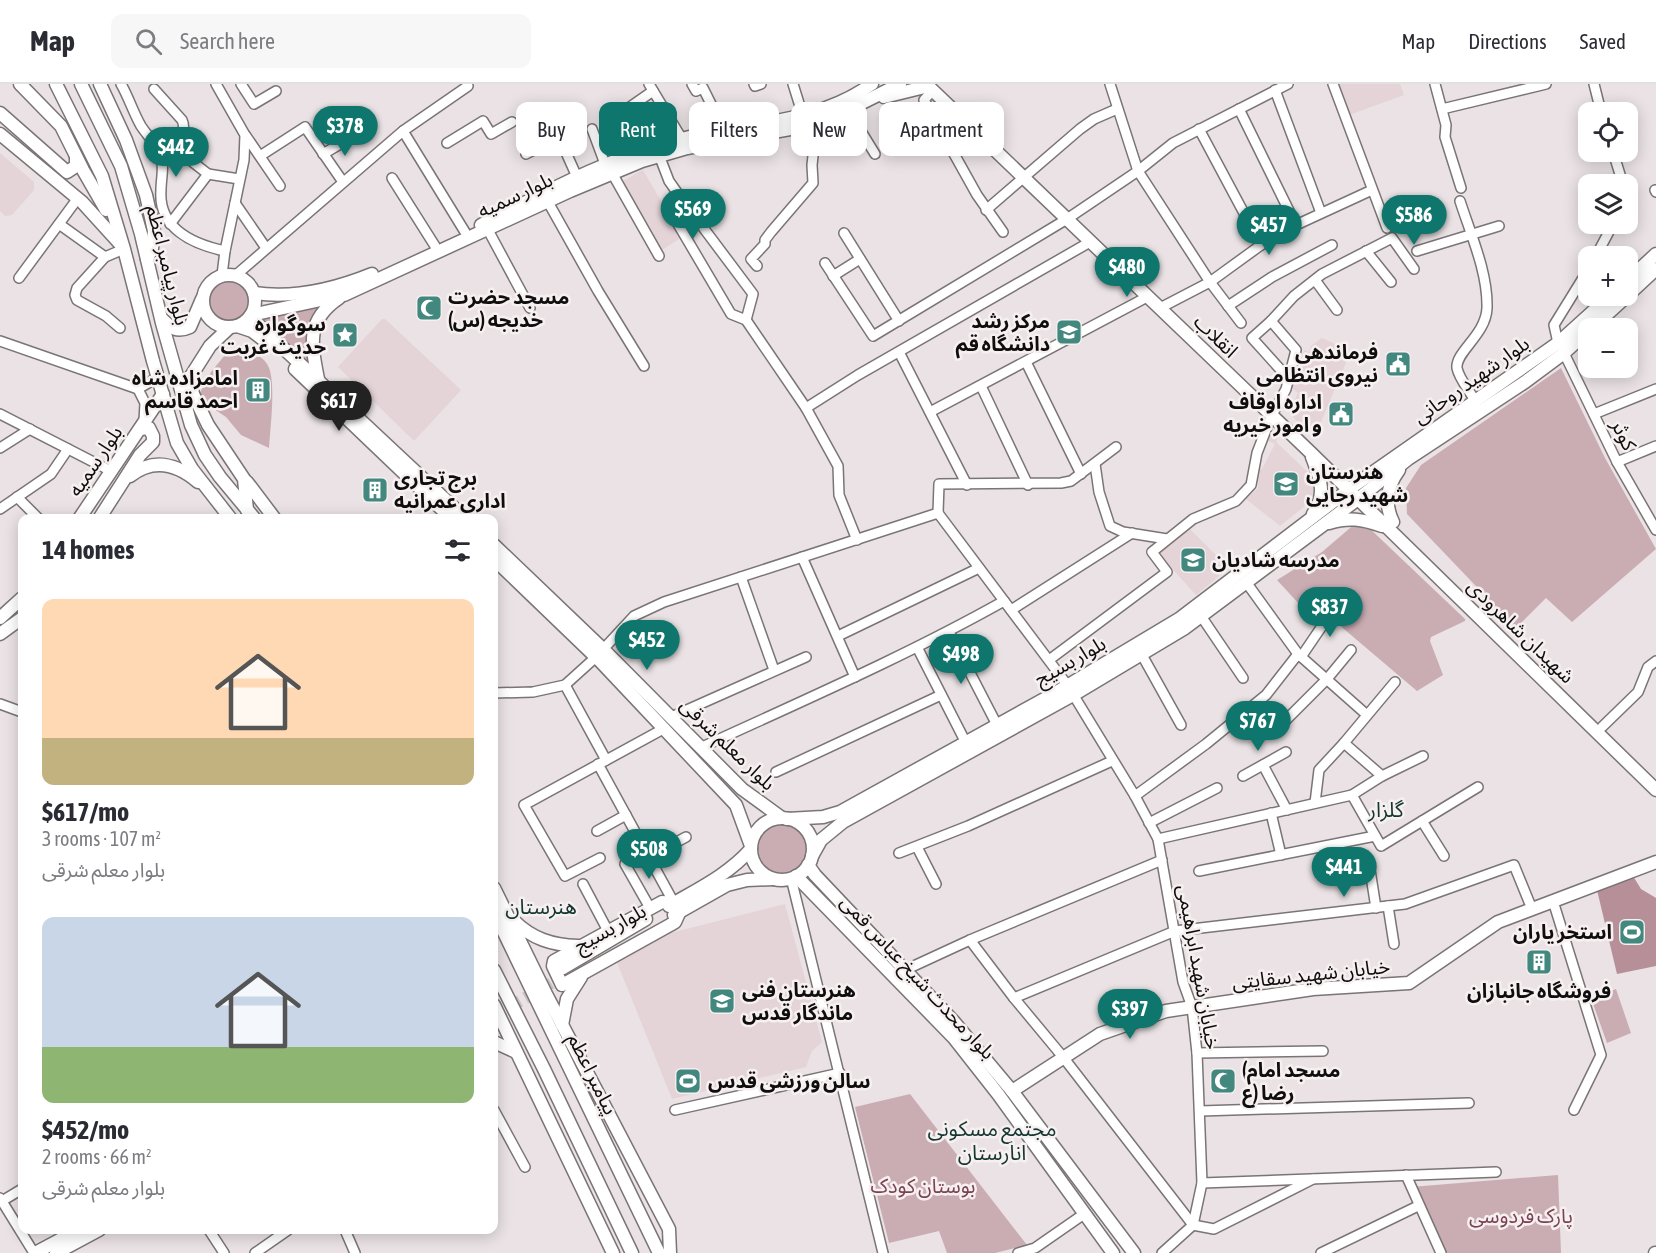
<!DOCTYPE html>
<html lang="en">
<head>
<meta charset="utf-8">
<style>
  :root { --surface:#fff; --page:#f7f7f7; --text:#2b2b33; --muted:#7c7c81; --line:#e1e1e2; --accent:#0f766e }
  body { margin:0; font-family:"Asap Condensed","Noto Sans Arabic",sans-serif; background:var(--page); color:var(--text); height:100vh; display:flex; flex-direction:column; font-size:22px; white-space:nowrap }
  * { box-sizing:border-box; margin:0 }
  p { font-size:20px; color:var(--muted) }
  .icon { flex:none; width:33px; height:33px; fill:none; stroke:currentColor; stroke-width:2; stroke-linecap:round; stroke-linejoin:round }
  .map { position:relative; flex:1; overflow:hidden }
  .panel { position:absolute; left:18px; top:430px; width:480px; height:720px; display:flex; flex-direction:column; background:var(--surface); border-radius:12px; box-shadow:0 3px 15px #0003 }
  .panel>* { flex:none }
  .guide { position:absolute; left:516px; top:18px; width:570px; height:54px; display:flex; gap:12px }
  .fabs { position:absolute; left:1578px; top:18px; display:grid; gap:12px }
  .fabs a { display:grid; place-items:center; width:60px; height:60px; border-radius:12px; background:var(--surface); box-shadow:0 3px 15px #0003; font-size:30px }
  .price { position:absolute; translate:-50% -51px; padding:0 14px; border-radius:21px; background:var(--accent); color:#fff; font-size:20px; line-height:39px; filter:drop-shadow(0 2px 3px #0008) }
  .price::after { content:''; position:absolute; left:50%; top:36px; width:18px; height:14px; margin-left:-9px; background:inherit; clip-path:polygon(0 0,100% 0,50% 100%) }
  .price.active { background:#222; color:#fff }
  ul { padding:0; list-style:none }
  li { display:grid; align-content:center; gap:12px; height:318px; padding:0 24px }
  li span { display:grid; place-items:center; height:186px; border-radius:12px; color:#555 }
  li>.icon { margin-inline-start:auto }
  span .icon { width:108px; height:108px; fill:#fffc; stroke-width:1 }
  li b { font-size:26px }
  h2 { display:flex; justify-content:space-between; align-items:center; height:72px; padding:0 24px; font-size:26px }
  .chip { padding:0 21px; border-radius:12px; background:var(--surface); box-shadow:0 3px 15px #0003; font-size:21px; line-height:54px }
  .chip.active { background:var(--accent); color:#fff }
  header { display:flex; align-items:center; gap:36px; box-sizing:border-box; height:84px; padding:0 30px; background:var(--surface); border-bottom:2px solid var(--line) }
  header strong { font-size:28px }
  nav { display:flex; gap:33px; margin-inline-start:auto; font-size:21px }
  .search { width:420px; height:54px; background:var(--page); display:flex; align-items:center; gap:15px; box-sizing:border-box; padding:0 21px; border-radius:12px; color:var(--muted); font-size:22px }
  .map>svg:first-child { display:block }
</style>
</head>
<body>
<header>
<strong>Map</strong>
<div class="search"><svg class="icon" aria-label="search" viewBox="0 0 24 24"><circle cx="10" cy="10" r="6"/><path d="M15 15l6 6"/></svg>Search here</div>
<nav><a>Map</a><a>Directions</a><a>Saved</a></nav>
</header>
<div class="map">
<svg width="1656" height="1169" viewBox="0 0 1656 1169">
  <rect width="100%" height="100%" fill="#eae2e4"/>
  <g fill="#e4d4d8">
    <polygon points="1337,0 1400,0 1404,11 1349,31"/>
    <polygon points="0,69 34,98 34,106 12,131 5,132 0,127"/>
    <polygon points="643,86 682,153 659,168 621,98"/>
    <polygon points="382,235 385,235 461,306 414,357 338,283"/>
    <polygon points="1322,254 1351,267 1314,354 1289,329 1298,309 1292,304 1304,266 1309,268 1311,262"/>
    <polygon points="1270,347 1278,352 1276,358 1314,394 1315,405 1311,417 1280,442 1246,415 1258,404 1258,385 1262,385 1275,360 1266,356"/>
    <polygon points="1187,442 1229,484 1196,511 1158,469"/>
    <polygon points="785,820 822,958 812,967 806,983 672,1015 616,876 659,852"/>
  </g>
  <g fill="#caadb3">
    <circle cx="229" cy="217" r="21"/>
    <polygon points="344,211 317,238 318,295 251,232"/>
    <path d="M239,268C249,268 261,270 267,280C277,294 270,346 269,364L241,351L226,333L197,314L211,288L225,271Z"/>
    <polygon points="1561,284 1605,374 1656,465 1572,538 1546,514 1516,544 1407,430 1406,404 1421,381"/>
    <polygon points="1357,438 1366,441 1465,535 1465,537 1431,553 1430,557 1443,591 1417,607 1318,523 1305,518 1300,521 1277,496 1322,468"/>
    <circle cx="782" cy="765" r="26"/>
    <polygon points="1616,905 1631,949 1607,959 1591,914"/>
    <polygon points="910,1010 1027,1161 995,1169 947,1169 939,1147 889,1159 855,1023"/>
    <polygon points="1558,1091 1561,1169 1444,1169 1411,1103"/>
  </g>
  <polygon fill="#b68f98" points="1633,792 1641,805 1656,814 1656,882 1617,890 1597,806"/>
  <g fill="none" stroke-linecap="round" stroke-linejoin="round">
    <polyline stroke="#c9c2c4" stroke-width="12" stroke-dasharray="12 6" stroke-linecap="butt" points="494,932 567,890"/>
    <defs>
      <g id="minor">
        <path d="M121,0C129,14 133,28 141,42C147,51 155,59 160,69C165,82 161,93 161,106C158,144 192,160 225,167"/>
        <polyline points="216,0 245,51 244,76 225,167 222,191"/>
        <polyline points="241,0 254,20 276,7"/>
        <polyline points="649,0 682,55"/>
        <polyline points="692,0 696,7 703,4 711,20 721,48"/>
        <polyline points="754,0 755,2 761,0"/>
        <polyline points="793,0 803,32"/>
        <polyline points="1110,0 1138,87 1210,198 1241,239"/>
        <polyline points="1333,0 1387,144"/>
        <polyline points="1435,0 1446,41 1445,53 1461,104"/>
        <polyline points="1594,0 1601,28"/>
        <path d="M154,5L182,36C189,51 171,64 161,74"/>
        <polyline points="933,6 924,16 977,111 1003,148"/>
        <polyline points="1275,6 1321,129"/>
        <polyline points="630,23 653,7"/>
        <polyline points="1239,25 1296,141"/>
        <polyline points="1442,25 1546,0"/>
        <polyline points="848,26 875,70"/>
        <polyline points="614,32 628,72"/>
        <polyline points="642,34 657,63"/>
        <polyline points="592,45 605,80"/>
        <polyline points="1199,45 1261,161"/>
        <polyline points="403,47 465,148"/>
        <polyline points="246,52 280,102"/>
        <polyline points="447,59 483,37 491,50 512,38"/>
        <polyline points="172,62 208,90 239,95"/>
        <polyline points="564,64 577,93"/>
        <polyline points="1613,68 1623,100"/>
        <polyline points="323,70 352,53"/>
        <polyline points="526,70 561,52"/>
        <polyline points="659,71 669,97 681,114 753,210 746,236"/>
        <polyline points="260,72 305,43 343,98"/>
        <polyline points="612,89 659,172"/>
        <polyline points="392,94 435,162"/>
        <polyline points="1655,106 1656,108"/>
        <polyline points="681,114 675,135 731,230 746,236 806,324 838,382 839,411 857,456"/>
        <path d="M1460,117C1471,151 1488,189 1487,224C1486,251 1455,268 1457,284C1459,295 1470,307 1475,317"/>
        <polyline points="548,118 598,207 644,282"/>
        <polyline points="235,119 266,164"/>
        <polyline points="986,126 1080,45 1094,35 1117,25"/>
        <polyline points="59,140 105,173"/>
        <polyline points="170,140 208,90"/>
        <polyline points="488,146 530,224"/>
        <polyline points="844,149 899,237"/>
        <polyline points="1366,167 1391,198"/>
        <polyline points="1417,167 1499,142"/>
        <polyline points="1596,172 1613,140"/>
        <polyline points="825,179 873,252 1067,135 1138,87 1173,59 1288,0"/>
        <polyline points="757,182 751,175 765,160 765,156 771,148 813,99 812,81 813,72 807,39"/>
        <polyline points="236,191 403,47 468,2"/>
        <polyline points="833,192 860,175"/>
        <polyline points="19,194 78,114"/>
        <polyline points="1315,196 1337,226"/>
        <polyline points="1228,222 1272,193 1332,161"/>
        <polyline points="1160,224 1210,198 1261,161 1296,141 1372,106"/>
        <polyline points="1271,237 1252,254 1289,295"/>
        <polyline points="120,244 106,232 77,216 75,211 77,204 105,173 124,165"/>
        <polyline points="0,257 138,305"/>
        <polyline points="1558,259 1554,241 1588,186"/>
        <polyline points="899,268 967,401"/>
        <polyline points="1564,269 1617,378 1656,446"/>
        <polyline points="1026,278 1081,390"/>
        <polyline points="981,302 1028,401"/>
        <polyline points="138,305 145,319 144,337"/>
        <polyline points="138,305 158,293"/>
        <polyline points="806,324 858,291 1090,158"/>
        <polyline points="930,328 1147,213"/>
        <polyline points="0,330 111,387"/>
        <polyline points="1594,330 1656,305"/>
        <polyline points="0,364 30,345"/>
        <polyline points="1617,378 1656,362"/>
        <polyline points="1095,380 1099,408 1110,442 1123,448 1167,455"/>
        <polyline points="17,413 39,435"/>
        <polyline points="0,425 51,390 68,365"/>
        <polyline points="938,429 1068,602 1135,712 1158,755 1183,898 1192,923 1197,969 1202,1099 1193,1141 1162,1169"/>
        <polyline points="938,429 939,400 1061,399 1071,397 1116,363"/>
        <polyline points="802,473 855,593"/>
        <polyline points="741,493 774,586"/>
        <polyline points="1246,498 1298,570 1367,631"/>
        <polyline points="1011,526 1132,449"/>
        <polyline points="1201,532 1243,594"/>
        <polyline points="949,548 997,641"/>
        <polyline points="838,552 979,484"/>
        <polyline points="917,563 966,659"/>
        <polyline points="1142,571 1181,641"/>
        <polyline points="1301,573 1337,520"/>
        <polyline points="1049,576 1167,488 1152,468 1193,435 1236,417 1251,401 1257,369 1271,333 1286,305 1296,266 1271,237 1294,212 1322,190 1392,154 1414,185"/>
        <polyline points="565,601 606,676"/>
        <polyline points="494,609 533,608 565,601 596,573 634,532 664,518 938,429"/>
        <polyline points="0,620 22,628"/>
        <polyline points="671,633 806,573"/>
        <polyline points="1286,636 1327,595 1351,566"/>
        <polyline points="1602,643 1638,608 1648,583 1656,577"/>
        <polyline points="1344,659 1382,692"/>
        <path d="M700,664C802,617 906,572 1004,517"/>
        <polyline points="598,680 674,819"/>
        <polyline points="1263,681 1287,726"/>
        <polyline points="776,688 941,611"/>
        <polyline points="1243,692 1286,668"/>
        <polyline points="1352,711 1381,762 1478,703"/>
        <polyline points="1135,712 1206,660 1266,611 1298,570"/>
        <polyline points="1315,719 1319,686 1344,659 1395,598"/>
        <polyline points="1271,729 1281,771"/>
        <polyline points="1422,737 1444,772"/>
        <polyline points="1149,739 1217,704"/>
        <polyline points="597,747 626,731"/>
        <polyline points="1158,755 1352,711 1382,692 1423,672"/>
        <polyline points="917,763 936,800"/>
        <polyline points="899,769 968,742 1112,677"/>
        <polyline points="649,773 686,753"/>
        <polyline points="600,774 565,792 524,721 665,644"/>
        <polyline points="625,780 650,824"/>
        <polyline points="1370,786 1376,824"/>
        <polyline points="1199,787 1375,752"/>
        <polyline points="791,794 883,1169"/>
        <polyline points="583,800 608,847"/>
        <polyline points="1553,817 1601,971 1574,1026"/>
        <polyline points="1388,822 1394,860"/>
        <polyline points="970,856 1014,914 1063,973 1193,1141 1214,1145 1313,1095"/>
        <polyline points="905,886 970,856 1162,776"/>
        <polyline points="1014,914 1175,847 1405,820 1514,781 1532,825"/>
        <polyline points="1197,969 1323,967"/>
        <polyline points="494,1026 525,1083"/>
        <polyline points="675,1026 840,989"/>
        <polyline points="1200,1027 1469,1019"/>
        <polyline points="1406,1091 1441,1169"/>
        <polyline points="1202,1099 1496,1088"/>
        <polyline points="0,1114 34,1169"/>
        <polyline points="2,1117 22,1105"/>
        <polyline points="209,1146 224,1169"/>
        <polyline points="345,1146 355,1169"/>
        <polyline points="255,1169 288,1146"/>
        <polyline points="1018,1169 1035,1164 1084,1130"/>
        <polyline points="1321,1169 1418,1122"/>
      </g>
      <g id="major">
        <polyline points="20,0 61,42 83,86 106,126"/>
        <polyline points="56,0 102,92 124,165 153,277 177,359 192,385 231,435"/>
        <polyline points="81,0 121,82 141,150 162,239 191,341 205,371 220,393 255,435"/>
        <polyline points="100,0 126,56 146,111 154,147 152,164 147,175"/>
        <polyline points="926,0 1311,369 1656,706"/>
        <polyline points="884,13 929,2"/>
        <polyline points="0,29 67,88 76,82 76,73"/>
        <polyline points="0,50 82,118 122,162"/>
        <path d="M481,141C546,108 610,73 681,55C746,38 815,41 872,0"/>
        <circle cx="229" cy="217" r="26"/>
        <polyline points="1628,196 1656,170"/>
        <path d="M254,209C294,215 335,205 372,190"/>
        <polyline points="1628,211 1656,185"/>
        <polyline points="251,231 344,211 570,107 642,77 687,64 790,45 848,26 900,0"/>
        <polyline points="250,233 466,435"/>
        <path d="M162,235C171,244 177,249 190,243L202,215"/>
        <polyline points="237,242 252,247 269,260"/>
        <polyline points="1592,244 1627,212"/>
        <polyline points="295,285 452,435"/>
        <polyline points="190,293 193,310 208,341 244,395 247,426"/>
        <path d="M318,295C311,260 306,236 339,214"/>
        <polyline points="186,300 210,262 230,243"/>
        <path d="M1312,373C1320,394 1327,410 1313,430"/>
        <path d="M130,392C153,374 176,379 198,398"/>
        <polyline points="247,398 275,435"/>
        <polyline points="79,435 163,310"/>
        <polyline points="99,435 140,371 153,358 153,352 149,344 140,345"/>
        <path d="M1393,438C1384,420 1387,402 1399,386"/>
        <path d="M1329,439C1349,433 1362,435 1382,442"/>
        <polyline points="494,461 607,569 742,705 782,734"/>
        <polyline points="494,475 600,577 736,721 751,762"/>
        <polyline points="0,534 22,514"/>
        <polyline points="0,550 22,534"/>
        <circle cx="782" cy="765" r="31"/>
        <polyline points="787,735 823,733 840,728 1057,608 1179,535 1355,401 1558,259 1610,212"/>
        <polyline points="812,772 821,756 843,738 1073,611 1185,544 1358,415 1408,375 1525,298 1564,269 1588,247"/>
        <polyline points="808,781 815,791 955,939 1012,1007 1134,1169"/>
        <polyline points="796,792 954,954 998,1010 1113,1169"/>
        <polyline points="494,804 546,910 669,1145 670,1169"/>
        <polyline points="674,819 662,818 554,877 553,882 562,901 670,841 675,838 680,827"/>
        <path d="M669,822C698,805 728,791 751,765"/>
        <polyline points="494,828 659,1169"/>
        <polyline points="674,831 727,801 747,796 773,795"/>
        <path d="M513,836C532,855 552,861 578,862"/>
        <polyline points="563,884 646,835"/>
        <polyline points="494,886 544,985 632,1169"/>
        <polyline points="494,921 613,1169"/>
        <polyline points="562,941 567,915 581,893"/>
        <polyline points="494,958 516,968"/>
        <polyline points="1012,1007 1100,950 1166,927 1313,905 1409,899 1498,838 1656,778"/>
        <polyline points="35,1169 78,1146"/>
        <polyline points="56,1169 99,1146"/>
        <polyline points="1655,1169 1656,1169"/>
      </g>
    </defs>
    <use href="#minor" stroke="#7a7475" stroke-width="12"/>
    <use href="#major" stroke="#7a7475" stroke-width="15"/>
    <use href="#minor" stroke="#fff" stroke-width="9"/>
    <use href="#major" stroke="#fff" stroke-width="12"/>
  </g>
  <defs>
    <symbol id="mosque-square" viewBox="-11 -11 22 22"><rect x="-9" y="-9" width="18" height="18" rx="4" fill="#43887e" stroke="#f7f0f1"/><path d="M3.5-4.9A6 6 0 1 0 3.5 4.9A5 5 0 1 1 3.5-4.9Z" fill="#fff"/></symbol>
    <symbol id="university-square" viewBox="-11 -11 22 22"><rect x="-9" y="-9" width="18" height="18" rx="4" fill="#43887e" stroke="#f7f0f1"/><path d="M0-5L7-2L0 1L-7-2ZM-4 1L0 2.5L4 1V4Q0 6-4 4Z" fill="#fff"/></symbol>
    <symbol id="sight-square" viewBox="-11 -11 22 22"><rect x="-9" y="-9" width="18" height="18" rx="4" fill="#43887e" stroke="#f7f0f1"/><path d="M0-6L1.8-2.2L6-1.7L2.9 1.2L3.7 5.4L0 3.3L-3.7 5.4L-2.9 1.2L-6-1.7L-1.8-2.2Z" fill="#fff"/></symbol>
    <symbol id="civic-square" viewBox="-11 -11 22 22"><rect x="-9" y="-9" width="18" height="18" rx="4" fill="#43887e" stroke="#f7f0f1"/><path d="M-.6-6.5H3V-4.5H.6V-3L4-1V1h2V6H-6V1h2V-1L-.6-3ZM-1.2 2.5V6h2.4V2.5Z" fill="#fff"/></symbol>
    <symbol id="building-square" viewBox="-11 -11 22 22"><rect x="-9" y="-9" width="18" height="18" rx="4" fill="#43887e" stroke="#f7f0f1"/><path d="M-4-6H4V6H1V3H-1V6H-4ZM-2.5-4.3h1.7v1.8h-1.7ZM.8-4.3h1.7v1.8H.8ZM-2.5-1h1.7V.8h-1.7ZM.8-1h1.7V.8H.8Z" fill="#fff"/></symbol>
    <symbol id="school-square" viewBox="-11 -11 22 22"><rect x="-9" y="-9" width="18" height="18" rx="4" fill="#43887e" stroke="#f7f0f1"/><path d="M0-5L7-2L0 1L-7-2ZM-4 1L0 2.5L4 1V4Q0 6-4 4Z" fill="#fff"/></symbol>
    <symbol id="stadium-square" viewBox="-11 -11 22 22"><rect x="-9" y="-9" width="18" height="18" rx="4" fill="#43887e" stroke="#f7f0f1"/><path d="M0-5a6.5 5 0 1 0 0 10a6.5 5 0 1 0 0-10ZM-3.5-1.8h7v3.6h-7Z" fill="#fff"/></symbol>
  </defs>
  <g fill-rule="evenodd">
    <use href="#mosque-square" x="414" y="209" width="30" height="30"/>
    <use href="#university-square" x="1054" y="233" width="30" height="30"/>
    <use href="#sight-square" x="330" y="236" width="30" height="30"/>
    <use href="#civic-square" x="1383" y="265" width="30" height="30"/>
    <use href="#building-square" x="243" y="291" width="30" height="30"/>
    <use href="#civic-square" x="1326" y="315" width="30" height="30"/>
    <use href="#school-square" x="1271" y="385" width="30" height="30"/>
    <use href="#building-square" x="360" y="391" width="30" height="30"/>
    <use href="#school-square" x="1178" y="461" width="30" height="30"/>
    <use href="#stadium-square" x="1617" y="833" width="30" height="30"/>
    <use href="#building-square" x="1524" y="863" width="30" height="30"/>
    <use href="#school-square" x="707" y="902" width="30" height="30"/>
    <use href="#stadium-square" x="673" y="982" width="30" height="30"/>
    <use href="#mosque-square" x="1208" y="982" width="30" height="30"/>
  </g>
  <g text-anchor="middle" stroke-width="5" stroke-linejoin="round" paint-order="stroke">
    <g font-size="20" fill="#0f0d0e" stroke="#f7f0f1">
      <text transform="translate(515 111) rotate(-25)" y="7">بلوار سمیه</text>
      <text transform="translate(168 181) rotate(76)" y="7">بلوار پیامبر اعظم</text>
      <text transform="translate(1216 252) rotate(44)" y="7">انقلاب</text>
      <text transform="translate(1471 296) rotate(-35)" y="7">بلوار شهید روحانی</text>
      <text transform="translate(1624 351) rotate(64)" y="7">کوثر</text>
      <text transform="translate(95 377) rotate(-56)" y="7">بلوار سمیه</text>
      <text transform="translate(1521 547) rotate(44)" y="7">شهیدان شاهرودی</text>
      <text transform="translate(1070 577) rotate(-30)" y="7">بلوار بسیج</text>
      <text transform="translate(728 660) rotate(44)" y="7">بلوار معلم شرقی</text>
      <text transform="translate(610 844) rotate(-29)" y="7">بلوار بسیج</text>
      <text transform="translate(1199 883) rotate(80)" y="7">خیابان شهید ابراهیمی</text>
      <text transform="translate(1311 890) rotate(-6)" y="7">خیابان شهید سقایتی</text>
      <text transform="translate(918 893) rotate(47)" y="7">بلوار محدث شیخ عباس قمی</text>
      <text transform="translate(593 990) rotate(64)" y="7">پیامبر اعظم</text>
    </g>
    <g font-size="20" font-weight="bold" fill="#0f0d0e" stroke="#f7f0f1" text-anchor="start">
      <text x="448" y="220">مسجد حضرت<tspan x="448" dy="23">خدیجه (س)</tspan></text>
      <text x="1050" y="244" text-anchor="end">مرکز رشد<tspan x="1050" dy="23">دانشگاه قم</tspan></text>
      <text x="326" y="247" text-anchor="end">سوگواره<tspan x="326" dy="23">حدیث غربت</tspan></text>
      <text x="1378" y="275" text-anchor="end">فرماندهی<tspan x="1378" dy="23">نیروی انتظامی</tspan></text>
      <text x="238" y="301" text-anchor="end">امامزاده شاه<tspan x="238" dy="23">احمد قاسم</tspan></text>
      <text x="1322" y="325" text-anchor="end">اداره اوقاف<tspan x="1322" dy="23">و امور خیریه</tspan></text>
      <text x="1306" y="395">هنرستان<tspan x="1306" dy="23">شهید رجایی</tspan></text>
      <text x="394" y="401">برج تجاری<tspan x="394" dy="23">اداری عمرانیه</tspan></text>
      <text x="1212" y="483">مدرسه شادیان</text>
      <text x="1612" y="855" text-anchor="end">استخر یاران</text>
      <text x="742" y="913">هنرستان فنی<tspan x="742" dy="23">ماندگار قدس</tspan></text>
      <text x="1539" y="914" text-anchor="middle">فروشگاه جانبازان</text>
      <text x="1242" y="993">(مسجد امام<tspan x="1242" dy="23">رضا (ع</tspan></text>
      <text x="708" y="1004">سالن ورزشی قدس</text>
    </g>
    <g font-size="20" fill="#7a4252" stroke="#f7f0f1">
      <text x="923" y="1109">بوستان کودک</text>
      <text x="1521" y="1139">پارک فردوسی</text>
    </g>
    <g font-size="21" fill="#143631" stroke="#f7f0f1">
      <text x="1386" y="733">گلزار</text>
      <text x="541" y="830">هنرستان</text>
      <text x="992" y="1052">مجتمع مسکونی<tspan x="992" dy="24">انارستان</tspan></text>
    </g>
  </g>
</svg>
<div class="fabs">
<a><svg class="icon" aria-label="locate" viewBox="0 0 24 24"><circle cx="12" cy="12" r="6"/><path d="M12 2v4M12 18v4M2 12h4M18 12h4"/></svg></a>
<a><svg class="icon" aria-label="layers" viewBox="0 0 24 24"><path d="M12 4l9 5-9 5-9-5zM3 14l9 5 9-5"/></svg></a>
<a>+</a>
<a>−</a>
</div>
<b class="price" style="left:345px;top:73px">$378</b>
<b class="price" style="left:176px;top:94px">$442</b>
<b class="price" style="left:693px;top:156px">$569</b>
<b class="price" style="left:1414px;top:162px">$586</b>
<b class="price" style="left:1269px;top:172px">$457</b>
<b class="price" style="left:1127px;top:214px">$480</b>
<b class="price active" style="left:339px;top:348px">$617</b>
<b class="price" style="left:1330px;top:554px">$837</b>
<b class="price" style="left:647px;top:587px">$452</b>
<b class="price" style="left:961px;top:601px">$498</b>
<b class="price" style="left:1258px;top:668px">$767</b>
<b class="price" style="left:649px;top:796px">$508</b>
<b class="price" style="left:1344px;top:814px">$441</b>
<b class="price" style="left:1130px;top:956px">$397</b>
<div class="guide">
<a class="chip">Buy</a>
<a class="chip active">Rent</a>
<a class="chip">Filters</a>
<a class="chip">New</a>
<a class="chip">Apartment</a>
</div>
<section class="panel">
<h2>14 homes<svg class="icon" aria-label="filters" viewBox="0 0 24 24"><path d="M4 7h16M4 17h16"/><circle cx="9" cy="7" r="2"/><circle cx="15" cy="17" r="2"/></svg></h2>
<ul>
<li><span style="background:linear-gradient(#ffd9b3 75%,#c2b280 0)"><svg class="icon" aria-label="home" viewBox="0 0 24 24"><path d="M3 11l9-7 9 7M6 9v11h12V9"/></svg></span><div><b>$617/mo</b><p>3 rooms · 107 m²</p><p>بلوار معلم شرقی</p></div></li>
<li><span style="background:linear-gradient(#c9d6e8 70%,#8fb573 0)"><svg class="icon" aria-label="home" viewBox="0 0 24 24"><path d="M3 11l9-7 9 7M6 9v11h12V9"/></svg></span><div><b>$452/mo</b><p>2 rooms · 66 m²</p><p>بلوار معلم شرقی</p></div></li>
</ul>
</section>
</div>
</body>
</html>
